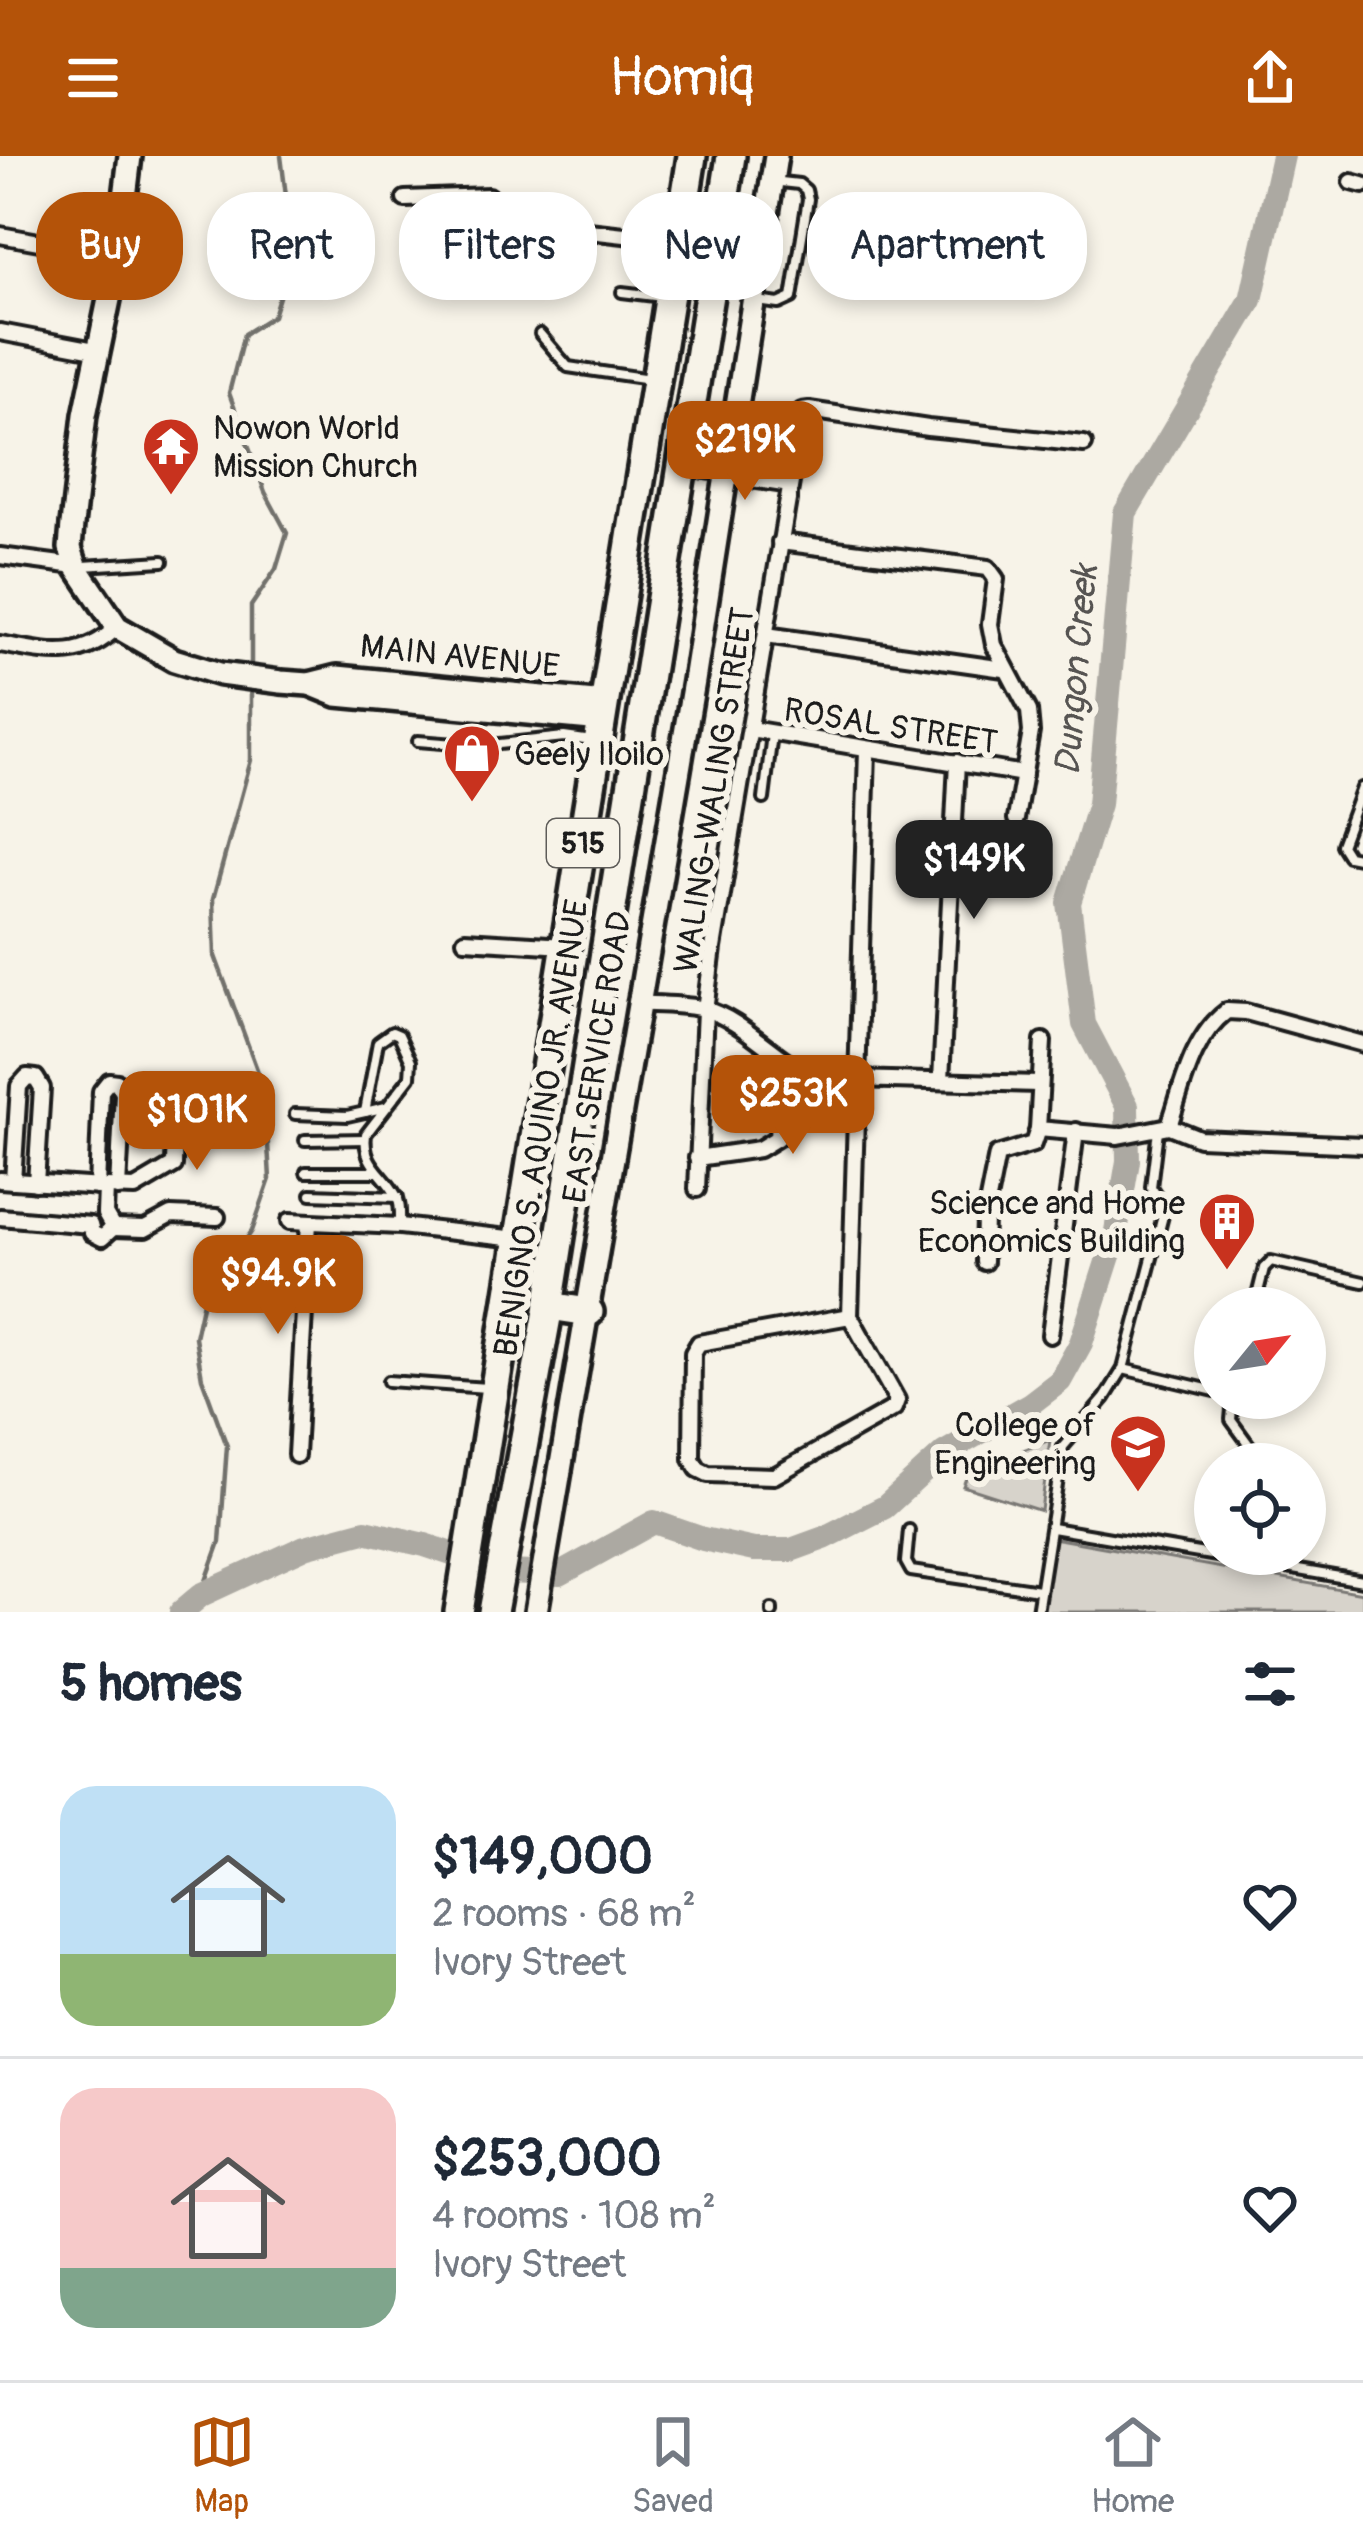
<!DOCTYPE html>
<html lang="en">
<head>
<meta charset="utf-8">
<style>
  :root { --surface:#fff; --page:#f2f2f3; --text:#1f2937; --muted:#747a83; --line:#e0e1e3; --accent:#b45309 }
  body { margin:0; font-family:Pangolin,sans-serif; background:var(--page); color:var(--text); height:100vh; display:flex; flex-direction:column; font-size:45px; white-space:nowrap }
  * { box-sizing:border-box; margin:0 }
  p { font-size:39px; color:var(--muted) }
  .icon { flex:none; width:66px; height:66px; fill:none; stroke:currentColor; stroke-width:2; stroke-linecap:round; stroke-linejoin:round }
  .map { position:relative; height:1456px; overflow:hidden }
  .drawer { display:flex; flex-direction:column; background:var(--surface); flex:1 }
  .drawer>* { flex:none }
  .guide { position:absolute; left:36px; top:36px; width:1293px; height:108px; display:flex; gap:24px }
  .needle { width:78px; rotate:60deg }
  .tools { position:absolute; left:1194px; top:1131px; display:grid; gap:24px }
  .tools a { display:grid; place-items:center; width:132px; height:132px; border-radius:50%; background:var(--surface); box-shadow:0 6px 18px #0003; font-size:60px }
  .price { position:absolute; translate:-50% -102px; padding:0 27px; border-radius:24px; background:var(--accent); color:#fff; font-size:39px; line-height:78px; filter:drop-shadow(0 3px 6px #0008) }
  .price::after { content:''; position:absolute; left:50%; top:72px; width:36px; height:27px; margin-left:-18px; background:inherit; clip-path:polygon(0 0,100% 0,50% 100%) }
  .price.active { background:#222; color:#fff }
  ul { padding:0; list-style:none }
  li { display:flex; align-items:center; gap:36px; height:300px; padding:0 60px }
  li+li { border-top:3px solid var(--line) }
  li span { display:grid; place-items:center; flex:none; width:336px; height:240px; border-radius:36px; color:#555 }
  li>.icon { margin-inline-start:auto }
  span .icon { width:144px; height:144px; fill:#fffc; stroke-width:1 }
  li b { font-size:51px }
  h2 { display:flex; justify-content:space-between; align-items:center; height:144px; padding:0 60px; font-size:51px }
  .tag { padding:0 42px; border-radius:48px; background:var(--surface); box-shadow:0 6px 18px #0003; font-size:42px; line-height:108px }
  .tag.active { background:var(--accent); color:#fff }
  header { display:flex; justify-content:space-between; align-items:center; height:156px; padding:0 60px; background:var(--accent); color:#fff; font-size:54px; font-weight:600 }
  .tab-bar { display:flex; justify-content:space-around; align-items:center; height:168px; border-top:3px solid var(--line); background:var(--surface); font-size:33px; color:var(--muted) }
  .tab-bar a { display:grid; justify-items:center; gap:6px }
  .tab-bar .active { color:var(--accent) }
  .map>svg:first-child { display:block }
</style>
</head>
<body>
<header><svg class="icon" aria-label="menu" viewBox="0 0 24 24"><path d="M4 6h16M4 12h16M4 18h16"/></svg>Homiq<svg class="icon" aria-label="share" viewBox="0 0 24 24"><path d="M12 15V3M7 8l5-5 5 5M5 13v7h14v-7"/></svg></header>
<div class="map">
<svg width="1363" height="1456" viewBox="0 0 1363 1456">
  <rect width="100%" height="100%" fill="#f7f3e8"/>
  <filter id="ink" filterUnits="userSpaceOnUse"><feTurbulence type="fractalNoise" baseFrequency=".00833" numOctaves="2"/><feDisplacementMap in="SourceGraphic" scale="24" xChannelSelector="R" yChannelSelector="G"/><feConvolveMatrix kernelMatrix="1 2 1 2 8 2 1 2 1" color-interpolation-filters="sRGB"/></filter>
  <g filter="url(#ink)">
    <g fill="#d7d3cb" stroke="#7a7874" stroke-width="3">
      <polygon points="1050,1284 1041,1355 963,1330 969,1314"/>
      <polygon points="1053,1382 1363,1437 1363,1456 1041,1456"/>
    </g>
    <g fill="none" stroke-linecap="round" stroke-linejoin="round">
      <g stroke="#72716c" stroke-width="4.5">
        <polyline points="251,515 251,450 276,413 287,377 265,336 229,237 244,178 273,160 293,96 281,0"/>
        <polyline points="201,1439 220,1386 227,1290 202,1222 195,1181 203,1145 252,1075 270,1023 265,935 215,800 213,743 251,604 251,532"/>
      </g>
      <polyline stroke="#aca9a2" stroke-width="24" points="181,1456 201,1439 305,1391 365,1375 425,1389 506,1416 560,1418 654,1366 703,1383 754,1394 791,1394 824,1382 885,1351 944,1297 1030,1248 1060,1225 1081,1187 1115,1081 1128,1005 1127,950 1084,868 1069,747 1099,648 1125,357 1251,144 1283,0"/>
      <defs>
        <g id="lane">
          <polyline points="538,113 576,79 584,80"/>
          <polyline points="622,136 663,141"/>
          <polyline points="757,145 779,148 792,142 808,43 806,34 799,28 772,25"/>
          <polyline points="540,178 568,211 650,223"/>
          <polyline points="83,410 163,405"/>
          <polyline points="418,585 481,590 564,581 592,585"/>
          <polyline points="1362,632 1341,689 1348,700 1363,703"/>
          <polyline points="764,643 772,578"/>
          <path d="M386,951L365,956L378,886L392,876L399,879L411,905L410,921L366,978C362,1008 383,1016 396,1039C401,1047 400,1058 400,1068"/>
          <polyline points="295,958 347,960 365,956"/>
          <polyline points="305,984 365,983"/>
          <polyline points="306,1016 376,1016"/>
          <polyline points="311,1038 398,1041"/>
          <polyline points="1254,1152 1264,1112 1271,1105 1363,1126"/>
          <polyline points="1123,1213 1215,1235"/>
          <polyline points="388,1225 487,1232"/>
          <polyline points="1233,1242 1231,1264 1263,1308"/>
          <polyline points="1052,1372 1363,1425"/>
          <polyline points="909,1374 906,1406 911,1415 1039,1434"/>
          <polyline points="772,1456 772,1453"/>
          <polyline points="1037,1456 1063,1291 1105,1242 1123,1213 1165,1052 1151,1031 1158,974"/>
        </g>
        <g id="street">
          <polyline points="1352,26 1363,29"/>
          <polyline points="405,43 489,40 490,64"/>
          <polyline points="0,79 118,100"/>
          <polyline points="427,90 479,83 490,64 678,85"/>
          <polyline points="0,176 100,195"/>
          <polyline points="727,310 738,321 790,329"/>
          <polyline points="727,310 793,314"/>
          <polyline points="780,386 988,412 996,423 990,468 994,489 1029,555 1031,576 1016,663"/>
          <polyline points="0,400 76,410"/>
          <polyline points="766,479 1004,513"/>
          <path d="M0,488C47,496 80,507 117,471"/>
          <polyline points="750,573 1024,618"/>
          <polyline points="465,784 566,790"/>
          <path d="M638,847C659,849 683,848 704,853C744,864 776,905 816,922L1038,928"/>
          <polyline points="1043,885 1038,973 1118,980 1169,970 1199,982 1363,989"/>
          <polyline points="941,924 957,606"/>
          <path d="M1169,970C1183,929 1192,881 1227,855L1246,856L1363,888"/>
          <polyline points="697,1002 759,993 777,982 782,905"/>
          <polyline points="0,1024 101,1031"/>
          <polyline points="13,1025 19,930 27,921 36,922 42,932 36,1027"/>
          <polyline points="97,1031 101,935 109,925 117,926 123,937 118,1032"/>
          <polyline points="697,1033 705,854 713,792 793,314 798,262 802,255 809,254 928,272 1084,288"/>
          <polyline points="0,1061 90,1069 92,1077 102,1082 113,1072"/>
          <polyline points="290,1065 400,1070 517,1083"/>
          <polyline points="113,1072 105,1058 106,1031 135,1032 174,1009 176,933"/>
          <polyline points="113,1072 145,1073 171,1059 217,1061"/>
          <polyline points="984,1106 985,1059 997,999 1033,988 1038,973"/>
          <polyline points="850,1160 699,1187 693,1197 692,1303 698,1313 708,1318 774,1320 894,1252 897,1244 850,1160 867,594"/>
          <polyline points="1050,1179 1076,975"/>
          <polyline points="296,1299 309,1066"/>
        </g>
        <g id="secondary">
          <polyline points="130,0 118,100 85,259 72,369 70,392 76,410 117,471 174,504 220,518 281,526 309,528 337,521 605,547"/>
          <polyline points="310,528 337,539 602,564"/>
          <polyline points="536,1456 694,525 776,0"/>
        </g>
        <g id="highway">
          <polyline points="684,304 727,310"/>
          <polyline points="549,1150 589,1156"/>
          <polyline points="459,1456 692,0"/>
          <polyline points="493,1456 549,1150 731,0"/>
        </g>
      </defs>
      <use href="#lane" stroke="#1c1c1c" stroke-width="16"/>
      <use href="#street" stroke="#1c1c1c" stroke-width="22"/>
      <use href="#secondary" stroke="#1c1c1c" stroke-width="30"/>
      <use href="#highway" stroke="#1c1c1c" stroke-width="36"/>
      <use href="#lane" stroke="#f7f3e8" stroke-width="8"/>
      <use href="#street" stroke="#f7f3e8" stroke-width="14"/>
      <use href="#secondary" stroke="#f7f3e8" stroke-width="21"/>
      <use href="#highway" stroke="#f7f3e8" stroke-width="27"/>
    </g>
  </g>
  <defs>
    <symbol id="temple-pin" viewBox="-11 -11 22 30"><path d="M0 17L-7.5 6A9.5 9.5 0 1 1 7.5 6Z" fill="#c8321e" stroke="#f7f3e8"/><path d="M0-6L5-2H3V0L6.5 2.5H4V6H1.5V3h-3V6H-4V2.5H-6.5L-3 0V-2H-5Z" fill="#fff"/></symbol>
    <symbol id="shop-pin" viewBox="-11 -11 22 30"><path d="M0 17L-7.5 6A9.5 9.5 0 1 1 7.5 6Z" fill="#c8321e" stroke="#f7f3e8"/><path d="M-5-2.5h2.3a2.7 3.5 0 0 1 5.4 0H5L5.5 6h-11ZM-1.5-2.5h3a1.5 2.3 0 0 0-3 0Z" fill="#fff"/></symbol>
    <symbol id="building-pin" viewBox="-11 -11 22 30"><path d="M0 17L-7.5 6A9.5 9.5 0 1 1 7.5 6Z" fill="#c8321e" stroke="#f7f3e8"/><path d="M-4-6H4V6H1V3H-1V6H-4ZM-2.5-4.3h1.7v1.8h-1.7ZM.8-4.3h1.7v1.8H.8ZM-2.5-1h1.7V.8h-1.7ZM.8-1h1.7V.8H.8Z" fill="#fff"/></symbol>
    <symbol id="university-pin" viewBox="-11 -11 22 30"><path d="M0 17L-7.5 6A9.5 9.5 0 1 1 7.5 6Z" fill="#c8321e" stroke="#f7f3e8"/><path d="M0-5L7-2L0 1L-7-2ZM-4 1L0 2.5L4 1V4Q0 6-4 4Z" fill="#fff"/></symbol>
  </defs>
  <g fill-rule="evenodd">
    <use href="#temple-pin" x="138" y="257" width="66" height="90"/>
    <use href="#shop-pin" x="439" y="564" width="66" height="90"/>
    <use href="#building-pin" x="1194" y="1032" width="66" height="90"/>
    <use href="#university-pin" x="1105" y="1254" width="66" height="90"/>
  </g>
  <g text-anchor="middle" stroke-width="12" stroke-linejoin="round" paint-order="stroke">
    <rect fill="#f7f3e8" stroke="#5e5c59" stroke-width="3" x="547" y="663" width="72" height="48" rx="9"/>
    <g font-size="30" font-weight="bold" fill="#1c1c1c">
      <text x="583" y="697">515</text>
    </g>
    <g font-size="33" fill="#1c1c1c" stroke="#f7f3e8" text-anchor="start">
      <text x="213" y="283">Nowon World<tspan x="213" dy="38">Mission Church</tspan></text>
      <text x="514" y="609">Geely Iloilo</text>
      <text x="1185" y="1058" text-anchor="end">Science and Home<tspan x="1185" dy="38">Economics Building</tspan></text>
      <text x="1096" y="1280" text-anchor="end">College of<tspan x="1096" dy="38">Engineering</tspan></text>
    </g>
    <g font-size="33" fill="#1c1c1c" stroke="#f7f3e8">
      <text transform="translate(460 499) rotate(6)" y="12">MAIN AVENUE</text>
      <text transform="translate(891 569) rotate(9)" y="12">ROSAL STREET</text>
      <text transform="translate(713 634) rotate(-81)" y="12">WALING-WALING STREET</text>
      <text transform="translate(596 901) rotate(-81)" y="12">EAST SERVICE ROAD</text>
      <text transform="translate(540 972) rotate(-81)" y="12">BENIGNO S. AQUINO JR. AVENUE</text>
    </g>
    <g font-size="36" font-style="italic" fill="#565452" stroke="#f7f3e8">
      <text transform="translate(1075 514) rotate(-85)" y="13">Dungon Creek</text>
    </g>
  </g>
</svg>
<div class="tools">
<a><svg class="needle" viewBox="-14 -14 28 28"><path d="M0-13l5 13h-10z" fill="#e53935"/><path d="M0 13l5-13h-10z" fill="#747a83"/></svg></a>
<a><svg class="icon" aria-label="locate" viewBox="0 0 24 24"><circle cx="12" cy="12" r="6"/><path d="M12 2v4M12 18v4M2 12h4M18 12h4"/></svg></a>
</div>
<b class="price" style="left:745px;top:347px">$219K</b>
<b class="price active" style="left:974px;top:766px">$149K</b>
<b class="price" style="left:793px;top:1001px">$253K</b>
<b class="price" style="left:197px;top:1017px">$101K</b>
<b class="price" style="left:278px;top:1181px">$94.9K</b>
<div class="guide">
<a class="tag active">Buy</a>
<a class="tag">Rent</a>
<a class="tag">Filters</a>
<a class="tag">New</a>
<a class="tag">Apartment</a>
</div>
</div>
<section class="drawer">
<h2>5 homes<svg class="icon" aria-label="filters" viewBox="0 0 24 24"><path d="M4 7h16M4 17h16"/><circle cx="9" cy="7" r="2"/><circle cx="15" cy="17" r="2"/></svg></h2>
<ul>
<li><span style="background:linear-gradient(#bfe0f5 70%,#8fb573 0)"><svg class="icon" aria-label="home" viewBox="0 0 24 24"><path d="M3 11l9-7 9 7M6 9v11h12V9"/></svg></span><div><b>$149,000</b><p>2 rooms · 68 m²</p><p>Ivory Street</p></div><svg class="icon" aria-label="heart" viewBox="0 0 24 24"><path d="M12 20l-8-8c-3-5 5-10 8-4 3-6 11-1 8 4z"/></svg></li>
<li><span style="background:linear-gradient(#f6c9c9 75%,#7fa58c 0)"><svg class="icon" aria-label="home" viewBox="0 0 24 24"><path d="M3 11l9-7 9 7M6 9v11h12V9"/></svg></span><div><b>$253,000</b><p>4 rooms · 108 m²</p><p>Ivory Street</p></div><svg class="icon" aria-label="heart" viewBox="0 0 24 24"><path d="M12 20l-8-8c-3-5 5-10 8-4 3-6 11-1 8 4z"/></svg></li>
</ul>
</section>
<nav class="tab-bar">
<a class="active"><svg class="icon" aria-label="map" viewBox="0 0 24 24"><path d="M3 6l6-2 6 2 6-2v14l-6 2-6-2-6 2zM9 4v14M15 6v14"/></svg>Map</a>
<a><svg class="icon" aria-label="saved" viewBox="0 0 24 24"><path d="M7 4h10v16l-5-4-5 4z"/></svg>Saved</a>
<a><svg class="icon" aria-label="home" viewBox="0 0 24 24"><path d="M3 11l9-7 9 7M6 9v11h12V9"/></svg>Home</a>
</nav>
</body>
</html>
